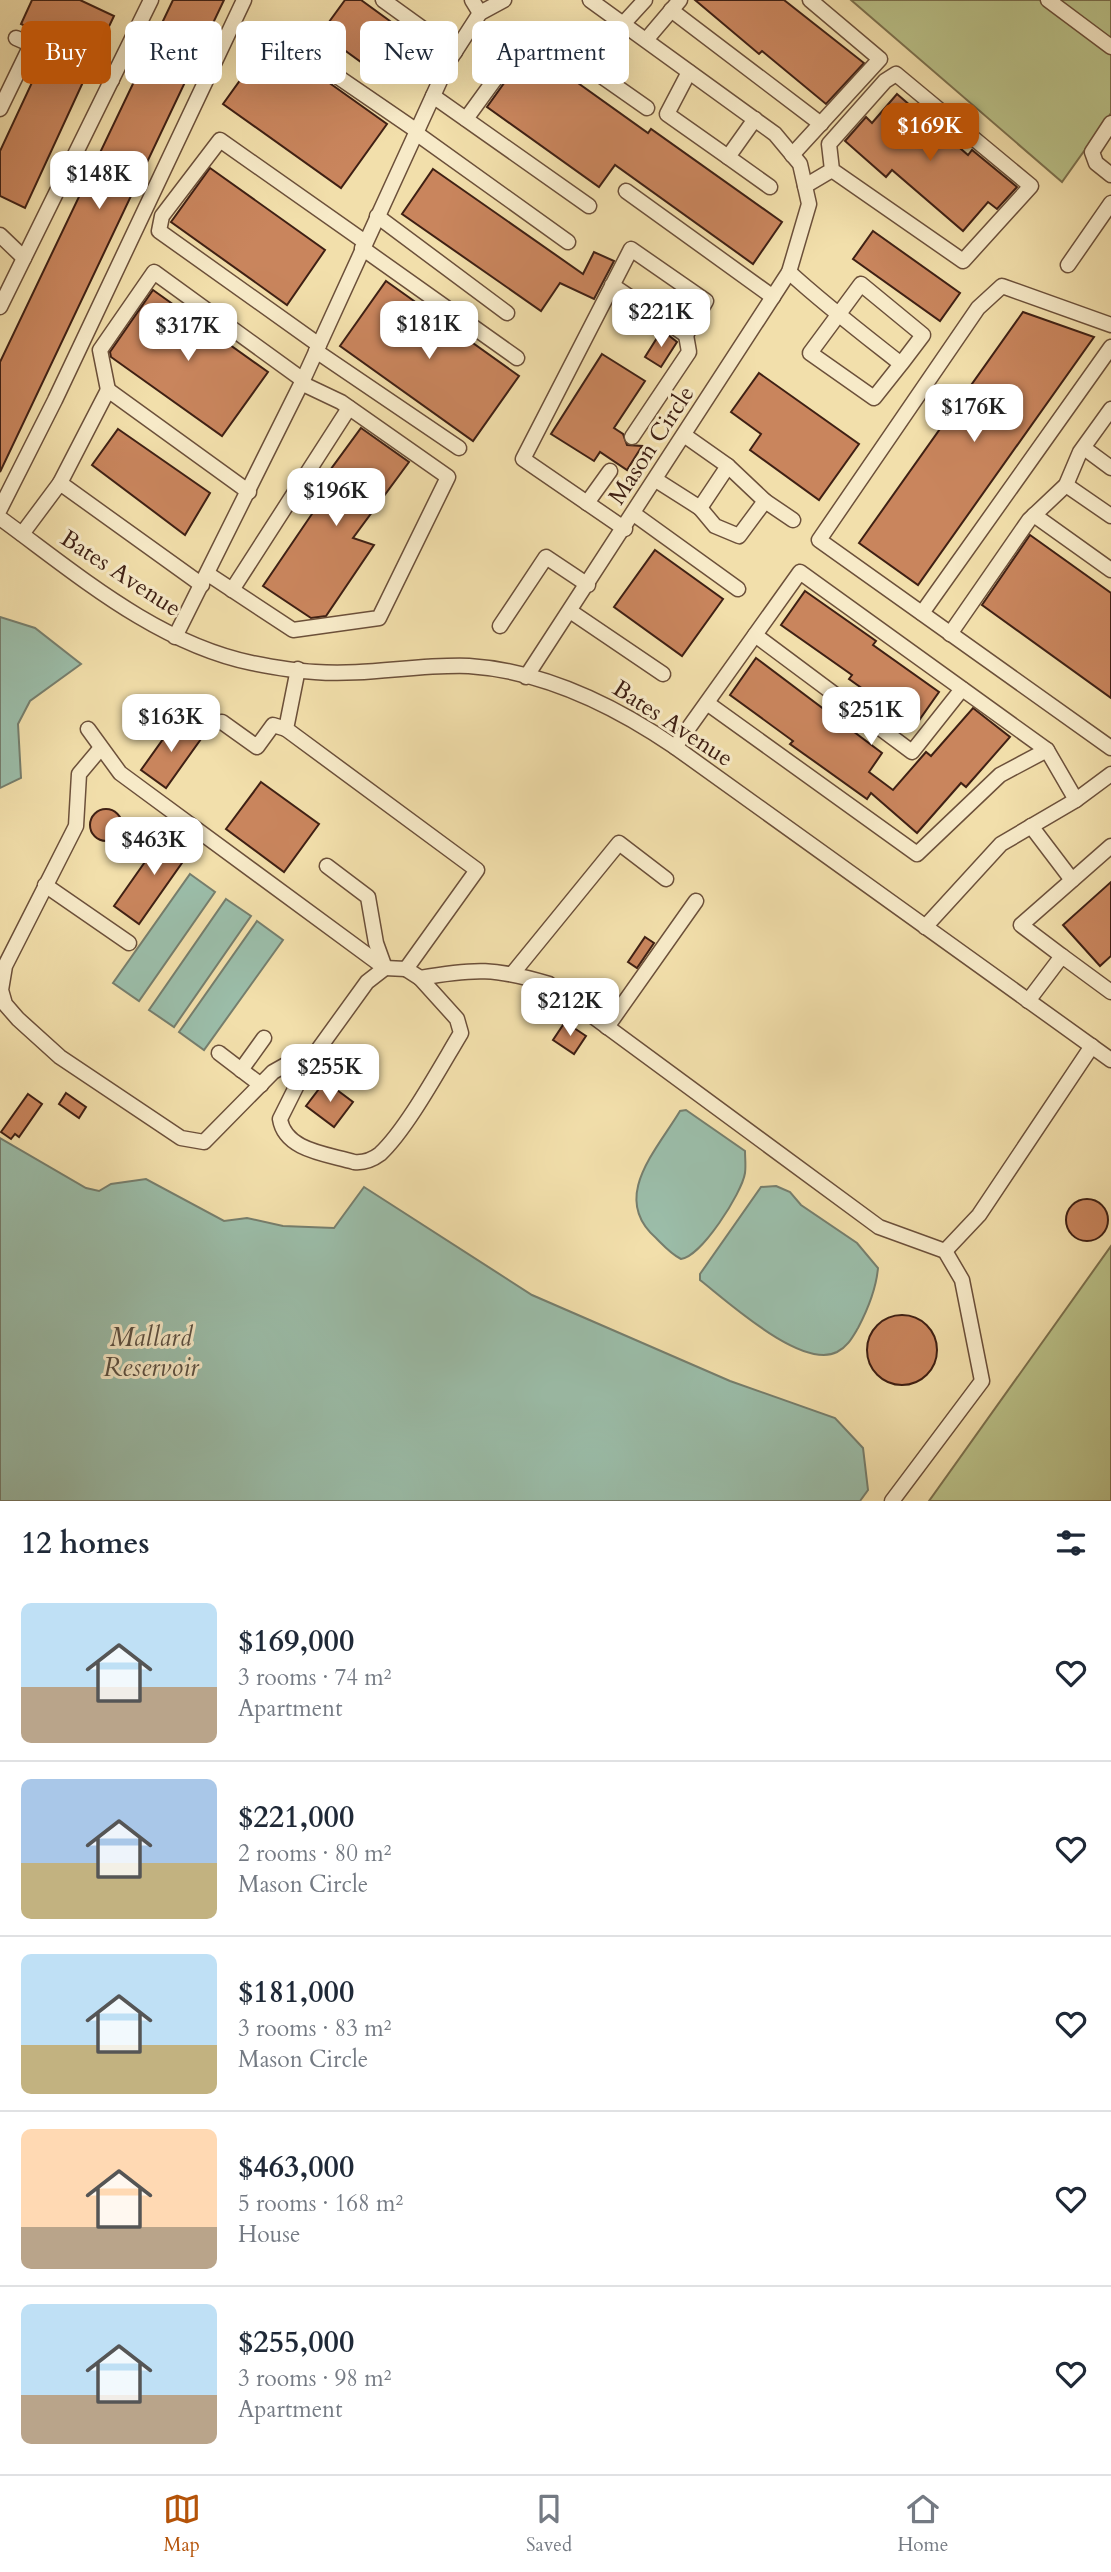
<!DOCTYPE html>
<html lang="en">
<head>
<meta charset="utf-8">
<style>
  :root { --surface:#fff; --page:#f2f2f3; --text:#1f2937; --muted:#747a83; --line:#e0e1e3; --accent:#b45309 }
  body { margin:0; font-family:Cardo,serif; background:var(--page); color:var(--text); height:100vh; display:flex; flex-direction:column; font-size:26px; white-space:nowrap }
  * { box-sizing:border-box; margin:0 }
  p { font-size:23px; color:var(--muted) }
  .icon { flex:none; width:38px; height:38px; fill:none; stroke:currentColor; stroke-width:2; stroke-linecap:round; stroke-linejoin:round }
  .map { position:relative; height:1501px; overflow:hidden }
  .sheet { display:flex; flex-direction:column; background:var(--surface); flex:1 }
  .sheet>* { flex:none }
  .guide { position:absolute; left:21px; top:21px; width:700px; height:63px; display:flex; gap:14px }
  .price { position:absolute; translate:-50% -60px; padding:0 16px; border-radius:14px; background:#fff; color:#222; font-size:23px; line-height:46px; filter:drop-shadow(0 2px 4px #0008) }
  .price::after { content:''; position:absolute; left:50%; top:42px; width:21px; height:16px; margin-left:-10px; background:inherit; clip-path:polygon(0 0,100% 0,50% 100%) }
  .price.on { background:var(--accent); color:#fff }
  ul { padding:0; list-style:none }
  li { display:flex; align-items:center; gap:21px; height:175px; padding:0 21px }
  li+li { border-top:2px solid var(--line) }
  li span { display:grid; place-items:center; flex:none; width:196px; height:140px; border-radius:10px; color:#555 }
  li>.icon { margin-inline-start:auto }
  span .icon { width:84px; height:84px; fill:#fffc; stroke-width:1 }
  li b { font-size:30px }
  h2 { display:flex; justify-content:space-between; align-items:center; height:84px; padding:0 21px; font-size:30px }
  .chip { padding:0 24px; border-radius:10px; background:var(--surface); box-shadow:0 7px 28px #0002; font-size:24px; line-height:63px }
  .chip.on { background:var(--accent); color:#fff }
  .tabs { display:flex; justify-content:space-around; align-items:center; height:98px; border-top:2px solid var(--line); background:var(--surface); font-size:19px; color:var(--muted) }
  .tabs a { display:grid; justify-items:center; gap:4px }
  .tabs .on { color:var(--accent) }
  .map>svg:first-child { display:block }
</style>
</head>
<body>
<div class="map">
<svg width="1111" height="1501" viewBox="0 0 1111 1501">
  <rect width="100%" height="100%" fill="#f2dfab"/>
  <filter id="stains"><feTurbulence type="fractalNoise" baseFrequency=".00286" numOctaves="4"/><feColorMatrix values="0 0 0 0 .2 0 0 0 0 .09 0 0 0 0 .02 0 0 0 .5 -.17"/></filter>
  <radialGradient id="worn" r=".72"><stop offset=".6" stop-color="#630" stop-opacity="0"/><stop offset="1" stop-color="#630" stop-opacity=".3"/></radialGradient>
  <g fill="#bac289" stroke="#7c714e" stroke-width="2">
    <polygon points="851,0 1111,0 1111,113 1062,182"/>
    <polygon points="1111,1246 1111,1501 929,1501"/>
  </g>
  <g fill="#9bbda9" stroke="#767e6d" stroke-width="2">
    <polygon points="0,617 35,628 81,664 30,701 18,724 21,778 0,788"/>
    <polygon points="190,874 215,892 139,1001 113,983"/>
    <polygon points="226,899 251,916 174,1027 149,1010"/>
    <polygon points="257,921 283,940 204,1050 179,1032"/>
    <path d="M686,1110L745,1151C745,1158 746,1166 745,1173C742,1193 701,1257 681,1259C671,1254 664,1246 656,1238C610,1198 656,1151 680,1111Z"/>
    <polygon points="0,1138 86,1188 99,1191 111,1184 146,1179 224,1221 247,1218 283,1226 334,1228 364,1187 532,1295 730,1381 835,1418 863,1448 868,1490 860,1501 0,1501"/>
    <path d="M776,1186L790,1192L801,1205L857,1243L878,1268C876,1290 868,1309 858,1328C852,1338 848,1346 837,1352C802,1370 727,1301 700,1280V1274L761,1187Z"/>
  </g>
  <g fill="#c9855d" stroke="#3f2014" stroke-width="2">
    <polygon points="32,0 80,0 114,16 94,58 21,24"/>
    <polygon points="173,0 224,0 0,472 0,362"/>
    <polygon points="345,0 361,0 416,40 387,81 321,33"/>
    <polygon points="695,0 784,0 864,63 826,104 762,51 759,54"/>
    <polygon points="269,40 387,124 341,188 223,104"/>
    <polygon points="529,48 648,133 651,129 782,222 753,264 615,165 599,187 487,107"/>
    <polygon points="42,61 84,80 25,208 0,196 0,151"/>
    <polygon points="897,94 968,155 972,150 1017,187 997,209 988,202 963,231 892,170 886,177 845,141 866,117 872,123"/>
    <polygon points="210,168 325,250 287,305 171,222"/>
    <polygon points="433,169 583,274 594,252 614,261 594,299 560,283 541,311 402,214"/>
    <polygon points="873,231 960,293 940,321 853,259"/>
    <polygon points="386,281 519,376 473,441 340,346"/>
    <polygon points="153,290 268,372 222,436 111,357 110,352"/>
    <polygon points="1023,312 1094,337 918,585 859,543"/>
    <polygon points="662,330 677,342 661,367 645,357"/>
    <polygon points="602,354 645,381 614,428 623,434 627,445 642,446 627,470 600,452 594,461 551,434"/>
    <polygon points="759,373 859,444 819,500 750,450 761,434 731,412"/>
    <polygon points="361,428 409,462 353,538 374,545 326,616 311,618 263,586 314,511 309,499"/>
    <polygon points="118,429 210,493 185,535 92,465"/>
    <polygon points="1030,535 1111,593 1111,698 982,605"/>
    <polygon points="655,550 723,599 682,656 614,607"/>
    <polygon points="805,591 876,641 873,645 939,692 915,726 849,679 852,675 781,625"/>
    <polygon points="756,658 882,753 869,772 893,790 926,752 931,756 973,708 1010,737 966,787 961,783 917,833 871,793 867,799 790,744 793,741 730,695"/>
    <polygon points="176,721 201,739 166,788 141,770"/>
    <polygon points="261,782 319,824 284,872 226,829"/>
    <circle cx="106" cy="825" r="16"/>
    <polygon points="178,831 196,843 139,924 114,906 159,842 166,848"/>
    <polygon points="1111,882 1111,956 1100,966 1063,925"/>
    <polygon points="645,937 654,943 637,968 628,962"/>
    <polygon points="565,1022 586,1036 574,1054 553,1040"/>
    <polygon points="325,1081 353,1102 334,1127 306,1106"/>
    <polygon points="66,1093 86,1107 79,1118 59,1104"/>
    <polygon points="28,1094 42,1104 19,1137 15,1134 11,1139 1,1132"/>
    <circle cx="1087" cy="1220" r="21"/>
    <circle cx="902" cy="1350" r="35"/>
  </g>
  <g fill="none" stroke-linecap="round" stroke-linejoin="round">
    <defs>
      <g id="minor">
        <polyline points="383,0 455,52"/>
        <polyline points="472,0 480,13"/>
        <polyline points="1048,0 1111,47"/>
        <polyline points="671,10 821,124"/>
        <polyline points="623,24 645,0"/>
        <polyline points="16,38 112,80"/>
        <polyline points="646,40 680,0"/>
        <polyline points="306,55 417,131"/>
        <polyline points="689,72 667,114 728,157"/>
        <polyline points="433,96 589,206"/>
        <polyline points="0,109 31,45"/>
        <polyline points="466,119 530,31 540,33 647,108"/>
        <polyline points="755,119 728,157 770,187"/>
        <polyline points="1111,123 1092,152 1096,163 1111,175"/>
        <polyline points="416,133 568,242"/>
        <polyline points="792,155 880,59 810,0"/>
        <polyline points="805,186 832,170 963,261 1031,186 896,74 885,81 829,144 832,170"/>
        <polyline points="626,191 773,297"/>
        <polyline points="377,216 507,313"/>
        <polyline points="0,235 24,258"/>
        <polyline points="362,248 517,358"/>
        <polyline points="1068,265 1111,203"/>
        <path d="M789,272C825,305 863,334 901,364L874,398L810,353L861,284L923,335L901,364"/>
        <polyline points="612,285 686,335 706,301 631,249 523,459 625,529"/>
        <polyline points="0,307 151,0"/>
        <polyline points="1111,325 1002,286 978,308 819,540 1111,748"/>
        <polyline points="319,345 159,231 162,216 220,140 365,242"/>
        <polyline points="316,351 459,448"/>
        <polyline points="108,390 100,350 154,272 303,380"/>
        <polyline points="632,437 689,352 686,335"/>
        <polyline points="1084,448 1111,468"/>
        <polyline points="656,480 700,508 728,466 684,435"/>
        <polyline points="60,483 108,390 249,492"/>
        <polyline points="1066,485 1111,516"/>
        <polyline points="765,501 793,520"/>
        <polyline points="587,503 610,471"/>
        <polyline points="700,508 715,526 739,536 765,501 728,466"/>
        <polyline points="0,509 55,400 244,0"/>
        <polyline points="634,514 738,589"/>
        <polyline points="1034,515 1111,570"/>
        <path d="M0,518C77,574 156,643 252,663C272,667 294,671 315,672C366,676 418,664 469,666C544,671 615,706 675,747L1111,1060"/>
        <polyline points="22,534 60,483 202,585"/>
        <polyline points="208,574 293,630 379,618 448,477 341,402 301,383"/>
        <polyline points="232,590 349,408"/>
        <polyline points="570,611 663,674"/>
        <polyline points="922,613 1111,347"/>
        <polyline points="500,626 546,557 588,585"/>
        <polyline points="950,634 1029,520 1066,485 1080,452 1111,409"/>
        <polyline points="755,635 912,752 962,689"/>
        <polyline points="175,637 303,380 449,61 480,13 504,0"/>
        <polyline points="526,677 789,272 809,204 800,164 775,134 590,0"/>
        <polyline points="707,703 917,854 1000,775 1047,750"/>
        <polyline points="222,722 257,747 273,725 286,729"/>
        <polyline points="88,729 120,773 385,968 406,969 477,870 286,729 298,669"/>
        <polyline points="675,747 800,572 1047,750 1076,800"/>
        <polyline points="100,749 79,774 76,826 5,966 1,990 5,1004 18,1019 60,1057 181,1138 204,1142 273,1072 289,1063 307,1065 367,982 385,968 376,943 368,897 327,866"/>
        <polyline points="1031,826 1072,880"/>
        <polyline points="45,885 129,943"/>
        <polyline points="925,927 1001,844 1076,800 1111,774"/>
        <polyline points="1062,956 1021,925 1111,846"/>
        <path d="M406,969L420,978C475,968 496,968 549,984L879,1227L945,1251L962,1280L982,1381L892,1501"/>
        <polyline points="513,973 619,843 666,879"/>
        <polyline points="1028,1001 1062,956 1111,992"/>
        <polyline points="607,1027 696,901"/>
        <polyline points="219,1053 261,1085"/>
        <path d="M307,1065L280,1119C285,1151 328,1154 354,1162C364,1163 372,1160 380,1154C407,1129 441,1066 461,1033L457,1019L420,978"/>
        <polyline points="241,1070 264,1038"/>
        <polyline points="945,1251 979,1215 1092,1046"/>
      </g>
    </defs>
    <use href="#minor" stroke="#6c503a" stroke-width="17"/>
    <use href="#minor" stroke="#f7eac8" stroke-width="14"/>
  </g>
  <g text-anchor="middle" stroke-width="6" stroke-linejoin="round" paint-order="stroke">
    <g font-size="24" fill="#3f2014" stroke="#f7eac8">
      <text transform="translate(651 445) rotate(-57)" y="8">Mason Circle</text>
      <text transform="translate(121 573) rotate(33)" y="8">Bates Avenue</text>
      <text transform="translate(673 723) rotate(33)" y="8">Bates Avenue</text>
    </g>
    <g font-size="26" font-style="italic" fill="#5b4f41" stroke="#f7eac8">
      <text x="151" y="1346">Mallard<tspan x="151" dy="30">Reservoir</tspan></text>
    </g>
  </g>
  <rect width="100%" height="100%" filter="url(#stains)"/>
  <rect width="100%" height="100%" fill="url(#worn)"/>
</svg>
<b class="price on" style="left:930px;top:163px">$169K</b>
<b class="price" style="left:99px;top:211px">$148K</b>
<b class="price" style="left:661px;top:349px">$221K</b>
<b class="price" style="left:429px;top:361px">$181K</b>
<b class="price" style="left:188px;top:363px">$317K</b>
<b class="price" style="left:974px;top:444px">$176K</b>
<b class="price" style="left:336px;top:528px">$196K</b>
<b class="price" style="left:871px;top:747px">$251K</b>
<b class="price" style="left:171px;top:754px">$163K</b>
<b class="price" style="left:154px;top:877px">$463K</b>
<b class="price" style="left:570px;top:1038px">$212K</b>
<b class="price" style="left:330px;top:1104px">$255K</b>
<div class="guide">
<a class="chip on">Buy</a>
<a class="chip">Rent</a>
<a class="chip">Filters</a>
<a class="chip">New</a>
<a class="chip">Apartment</a>
</div>
</div>
<section class="sheet">
<h2>12 homes<svg class="icon" aria-label="filters" viewBox="0 0 24 24"><path d="M4 7h16M4 17h16"/><circle cx="9" cy="7" r="2"/><circle cx="15" cy="17" r="2"/></svg></h2>
<ul>
<li><span style="background:linear-gradient(#bfe0f5 60%,#b9a48a 0)"><svg class="icon" aria-label="home" viewBox="0 0 24 24"><path d="M3 11l9-7 9 7M6 9v11h12V9"/></svg></span><div><b>$169,000</b><p>3 rooms · 74 m²</p><p>Apartment</p></div><svg class="icon" aria-label="heart" viewBox="0 0 24 24"><path d="M12 20l-8-8c-3-5 5-10 8-4 3-6 11-1 8 4z"/></svg></li>
<li><span style="background:linear-gradient(#a9c7e8 60%,#c2b280 0)"><svg class="icon" aria-label="home" viewBox="0 0 24 24"><path d="M3 11l9-7 9 7M6 9v11h12V9"/></svg></span><div><b>$221,000</b><p>2 rooms · 80 m²</p><p>Mason Circle</p></div><svg class="icon" aria-label="heart" viewBox="0 0 24 24"><path d="M12 20l-8-8c-3-5 5-10 8-4 3-6 11-1 8 4z"/></svg></li>
<li><span style="background:linear-gradient(#bfe0f5 65%,#c2b280 0)"><svg class="icon" aria-label="home" viewBox="0 0 24 24"><path d="M3 11l9-7 9 7M6 9v11h12V9"/></svg></span><div><b>$181,000</b><p>3 rooms · 83 m²</p><p>Mason Circle</p></div><svg class="icon" aria-label="heart" viewBox="0 0 24 24"><path d="M12 20l-8-8c-3-5 5-10 8-4 3-6 11-1 8 4z"/></svg></li>
<li><span style="background:linear-gradient(#ffd9b3 70%,#b9a48a 0)"><svg class="icon" aria-label="home" viewBox="0 0 24 24"><path d="M3 11l9-7 9 7M6 9v11h12V9"/></svg></span><div><b>$463,000</b><p>5 rooms · 168 m²</p><p>House</p></div><svg class="icon" aria-label="heart" viewBox="0 0 24 24"><path d="M12 20l-8-8c-3-5 5-10 8-4 3-6 11-1 8 4z"/></svg></li>
<li><span style="background:linear-gradient(#bfe0f5 65%,#b9a48a 0)"><svg class="icon" aria-label="home" viewBox="0 0 24 24"><path d="M3 11l9-7 9 7M6 9v11h12V9"/></svg></span><div><b>$255,000</b><p>3 rooms · 98 m²</p><p>Apartment</p></div><svg class="icon" aria-label="heart" viewBox="0 0 24 24"><path d="M12 20l-8-8c-3-5 5-10 8-4 3-6 11-1 8 4z"/></svg></li>
</ul>
</section>
<nav class="tabs">
<a class="on"><svg class="icon" aria-label="map" viewBox="0 0 24 24"><path d="M3 6l6-2 6 2 6-2v14l-6 2-6-2-6 2zM9 4v14M15 6v14"/></svg>Map</a>
<a><svg class="icon" aria-label="saved" viewBox="0 0 24 24"><path d="M7 4h10v16l-5-4-5 4z"/></svg>Saved</a>
<a><svg class="icon" aria-label="home" viewBox="0 0 24 24"><path d="M3 11l9-7 9 7M6 9v11h12V9"/></svg>Home</a>
</nav>
</body>
</html>
